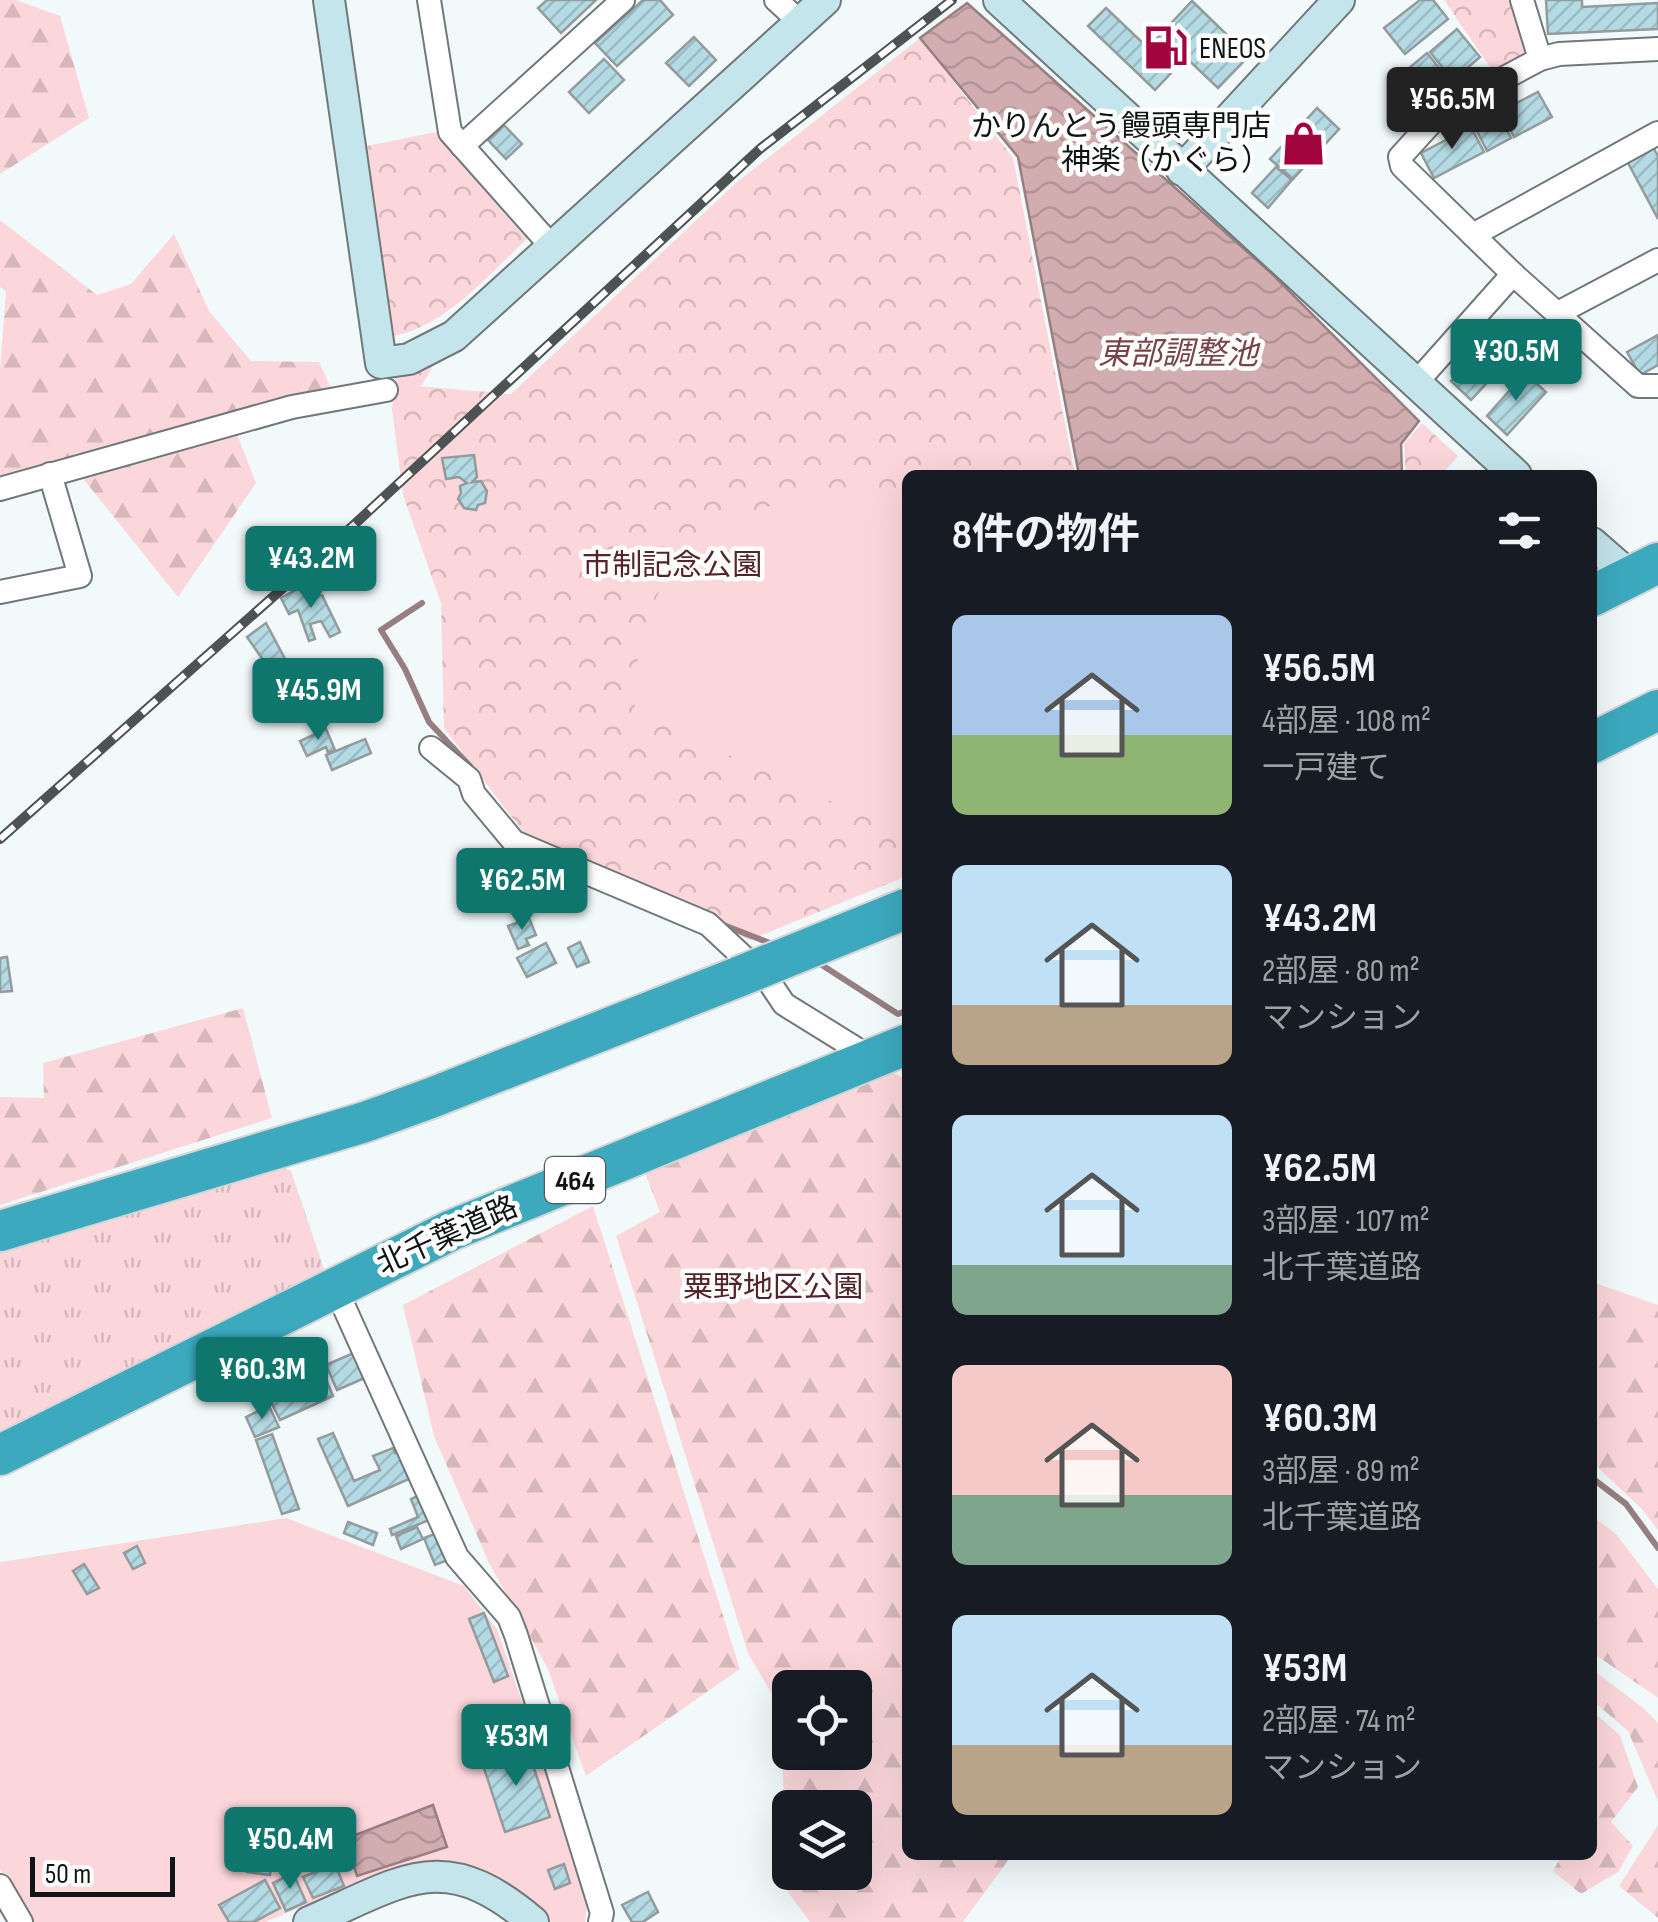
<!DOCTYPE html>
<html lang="ja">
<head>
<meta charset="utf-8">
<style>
  :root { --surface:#171b24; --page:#20242c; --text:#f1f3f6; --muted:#9ea1a6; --accent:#0f766e }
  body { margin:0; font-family:"Sofia Sans Condensed","Noto Sans JP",sans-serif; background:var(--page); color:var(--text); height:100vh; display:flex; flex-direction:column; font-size:38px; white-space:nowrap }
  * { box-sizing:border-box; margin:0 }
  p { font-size:32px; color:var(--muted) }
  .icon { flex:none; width:55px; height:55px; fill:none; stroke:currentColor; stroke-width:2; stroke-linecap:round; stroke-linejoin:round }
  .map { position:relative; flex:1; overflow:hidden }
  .sheet { position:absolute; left:902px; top:470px; width:695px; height:1390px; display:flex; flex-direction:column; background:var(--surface); border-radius:15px; box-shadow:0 10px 40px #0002 }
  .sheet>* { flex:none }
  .tools { position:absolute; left:772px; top:1670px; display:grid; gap:20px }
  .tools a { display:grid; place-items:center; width:100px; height:100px; border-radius:15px; background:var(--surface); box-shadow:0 10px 40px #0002; font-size:50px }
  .scale { position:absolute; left:30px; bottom:25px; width:145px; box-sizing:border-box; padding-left:10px; border:5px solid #111414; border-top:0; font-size:28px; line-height:35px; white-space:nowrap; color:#111414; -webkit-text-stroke:8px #fff; paint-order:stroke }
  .price { position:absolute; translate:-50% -85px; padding:0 22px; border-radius:10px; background:var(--accent); color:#fff; font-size:32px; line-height:65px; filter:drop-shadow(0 2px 5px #0008) }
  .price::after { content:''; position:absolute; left:50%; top:60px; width:30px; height:22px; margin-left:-15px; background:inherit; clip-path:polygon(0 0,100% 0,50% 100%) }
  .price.current { background:#222; color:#fff }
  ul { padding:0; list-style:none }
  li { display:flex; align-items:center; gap:30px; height:250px; padding:0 50px }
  li span { display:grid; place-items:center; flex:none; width:280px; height:200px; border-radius:15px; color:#555 }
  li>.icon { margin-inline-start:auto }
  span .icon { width:120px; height:120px; fill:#fffc; stroke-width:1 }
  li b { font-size:42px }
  h2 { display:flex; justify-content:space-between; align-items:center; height:120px; padding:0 50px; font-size:42px }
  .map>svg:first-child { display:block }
</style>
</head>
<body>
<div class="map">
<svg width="1658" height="1922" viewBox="0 0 1658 1922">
  <defs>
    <pattern id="grass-tufts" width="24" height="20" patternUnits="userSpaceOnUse" patternTransform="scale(2.5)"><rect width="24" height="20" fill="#fbd7db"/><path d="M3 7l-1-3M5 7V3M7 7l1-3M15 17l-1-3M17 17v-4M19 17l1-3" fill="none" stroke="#d6b8bb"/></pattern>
    <pattern id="forest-firs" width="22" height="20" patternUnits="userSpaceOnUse" patternTransform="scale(2.5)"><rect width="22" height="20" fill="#fbd7db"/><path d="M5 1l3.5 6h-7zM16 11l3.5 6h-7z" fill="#d6b8bb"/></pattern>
    <pattern id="park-crowns" width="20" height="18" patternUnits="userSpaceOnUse" patternTransform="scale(2.5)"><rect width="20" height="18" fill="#fbd7db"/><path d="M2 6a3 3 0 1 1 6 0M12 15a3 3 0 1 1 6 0" fill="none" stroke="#d6b8bb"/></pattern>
    <pattern id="water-waves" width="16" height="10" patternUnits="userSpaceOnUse" patternTransform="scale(2.5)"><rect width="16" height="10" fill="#d1adb0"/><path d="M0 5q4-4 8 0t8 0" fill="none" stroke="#b29496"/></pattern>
    <pattern id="building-hatch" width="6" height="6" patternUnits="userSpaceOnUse" patternTransform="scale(2.5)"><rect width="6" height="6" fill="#b4dbe4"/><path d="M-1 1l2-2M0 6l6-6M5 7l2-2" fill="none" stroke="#9abbc3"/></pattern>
  </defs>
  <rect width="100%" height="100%" fill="#f1f9fa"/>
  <polygon fill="url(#grass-tufts)" points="274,1163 291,1171 324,1269 319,1282 0,1443 0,1251"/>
  <g fill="url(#forest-firs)" fill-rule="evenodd">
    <polygon points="0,0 16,0 60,16 89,118 0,174"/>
    <polygon points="0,220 97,295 131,284 174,234 209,311 251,361 319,362 332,390 231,419 256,483 178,597 81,476 0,488 0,371 6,291 0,287"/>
    <polygon points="243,1008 272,1118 0,1205 0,1097 44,1098 43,1063"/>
    <path d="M892,1073L908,1080V1855H1012L963,1922H810L788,1892L780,1708L748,1653L616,1236L660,1212L645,1173ZM790,1688H855V1752H790ZM790,1808H855V1872H790Z"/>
    <polygon points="593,1206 740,1669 586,1776 547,1667 489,1563 434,1436 403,1305"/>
    <polygon points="1592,1282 1658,1305 1658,1530 1641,1508 1593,1463"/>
    <polygon points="1593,1517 1616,1534 1658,1589 1658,1698 1593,1653"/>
    <polygon points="1593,1670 1642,1707 1658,1723 1658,1801 1628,1731 1593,1701"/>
    <polygon points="1593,1712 1620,1735 1638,1787 1611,1822 1633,1846 1618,1872 1581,1894 1553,1871 1562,1855 1592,1855"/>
    <polygon points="1658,1825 1658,1918 1619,1886"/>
  </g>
  <g fill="url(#park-crowns)">
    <polygon points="1444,0 1514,0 1528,49 1525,57 1494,73"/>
    <polygon points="920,38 1013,158 1075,475 908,475 907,876 750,940 526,836 444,728 441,603 403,495 392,409 395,376 438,357 422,385 418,386 511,394 736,183"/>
    <path d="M441,131L527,230V239C488,275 448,324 395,336L388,331L362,147Z"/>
    <polygon points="1422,423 1458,456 1441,475 1406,475 1404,444"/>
  </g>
  <g fill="#fbd7db">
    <path d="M808,494C843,494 876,497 907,513V805L877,822L636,713C632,696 635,677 638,659C650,563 720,517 808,494Z"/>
    <polygon points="286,1518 464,1586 497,1629 588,1894 585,1922 551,1922 512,1885 456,1865 434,1862 359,1882 266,1922 31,1922 0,1869 0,1562"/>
  </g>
  <g fill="url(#water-waves)" stroke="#977f81" stroke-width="2.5">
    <polygon points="967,3 1270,272 1419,421 1401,444 1402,475 1079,475 1018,157 920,38"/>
    <polygon points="433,1805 447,1847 357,1876 345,1839"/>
  </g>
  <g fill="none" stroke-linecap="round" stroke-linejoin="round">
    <g stroke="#977f81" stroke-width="6">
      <polyline points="422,603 381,630 405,669 429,722 470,766"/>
      <polyline points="721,924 775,945"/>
      <polyline points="814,960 898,1014 908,1010"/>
      <polyline points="1592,1478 1626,1504 1658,1548"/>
    </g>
  </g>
  <g fill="url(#building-hatch)" stroke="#949b9c" stroke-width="2.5">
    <polygon points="547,0 596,0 561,33 538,8"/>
    <polygon points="643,0 660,0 673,15 617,66 595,43"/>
    <polygon points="1420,0 1433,0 1448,19 1405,54 1384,28"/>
    <polygon points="1546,0 1582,0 1582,7 1658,3 1658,29 1548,34"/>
    <polygon points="1192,1 1249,56 1218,88 1161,34"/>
    <polygon points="1106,8 1148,48 1161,34 1179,51 1167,64 1173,71 1155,90 1088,26"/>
    <polygon points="1457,29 1480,57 1453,80 1430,52"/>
    <polygon points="694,37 716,60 689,86 666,63"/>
    <polygon points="1427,53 1450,81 1423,103 1401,75"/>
    <polygon points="604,59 624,80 589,113 569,92"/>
    <polygon points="1538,92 1552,117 1514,137 1501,111"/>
    <polygon points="1317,108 1339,129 1293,179 1270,159"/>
    <polygon points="1498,113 1511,138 1487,151 1474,125"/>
    <polygon points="504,125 522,144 506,159 488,140"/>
    <polygon points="1471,127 1484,152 1434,178 1421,153"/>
    <polygon points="1653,147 1658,156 1658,219 1627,161"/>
    <polygon points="1276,167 1292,180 1268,208 1252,193"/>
    <polygon points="1658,335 1658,365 1640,375 1627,352"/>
    <polygon points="1489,339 1510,358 1471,400 1451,381"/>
    <polygon points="1525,373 1546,392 1507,435 1487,416"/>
    <polygon points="474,455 477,477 472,482 481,481 487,491 485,503 478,505 476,510 464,508 458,499 461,493 460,486 467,483 459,477 446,479 442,458"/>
    <polygon points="306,584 312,599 322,595 340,632 330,637 321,621 310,624 315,639 309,641 298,610 289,614 281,598"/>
    <polygon points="266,623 285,659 268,667 247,637"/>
    <polygon points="295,674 304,695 283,704 276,690 280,681"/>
    <polygon points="326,729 335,750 328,753 326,747 307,756 300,741"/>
    <polygon points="365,739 371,753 332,770 326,755"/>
    <polygon points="529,918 536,935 526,939 529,945 518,949 508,926"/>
    <polygon points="580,942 589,962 577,967 568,948"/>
    <polygon points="546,943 556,963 527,977 517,958"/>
    <polygon points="7,957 12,991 0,992 0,958"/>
    <polygon points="311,1346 320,1368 294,1379 283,1353"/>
    <polygon points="356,1352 367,1377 337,1390 326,1365"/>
    <polygon points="323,1372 333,1396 280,1420 268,1396"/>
    <polygon points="269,1406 279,1427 255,1437 246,1417"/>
    <polygon points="333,1433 354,1481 380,1470 373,1456 393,1448 395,1453 402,1450 413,1473 407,1476 409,1479 348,1506 318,1439"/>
    <polygon points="272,1434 299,1509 282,1514 256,1440"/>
    <polygon points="425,1493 434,1518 392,1535 390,1529 418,1517 411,1499"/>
    <polygon points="348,1522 377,1533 373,1545 344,1533"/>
    <polygon points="417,1527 423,1539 401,1549 396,1536"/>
    <polygon points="442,1531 453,1558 435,1565 424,1538"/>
    <polygon points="137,1546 145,1563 133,1569 124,1553"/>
    <polygon points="84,1564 99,1588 87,1594 73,1571"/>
    <polygon points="484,1613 508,1676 494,1682 469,1619"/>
    <polygon points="527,1747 550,1817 505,1832 482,1762"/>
    <polygon points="249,1859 272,1861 270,1875 247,1872"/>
    <polygon points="335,1864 344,1886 313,1898 303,1877"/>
    <polygon points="564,1864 570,1883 555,1889 548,1870"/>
    <polygon points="293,1873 306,1902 286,1911 273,1883"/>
    <polygon points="265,1880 280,1908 254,1922 229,1922 219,1905"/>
    <polygon points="648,1892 658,1912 643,1922 632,1922 622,1905"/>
  </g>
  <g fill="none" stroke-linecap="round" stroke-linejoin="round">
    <defs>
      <g id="street">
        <polyline points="429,0 450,132 553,248"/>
        <polyline points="776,0 800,22"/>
        <polyline points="1522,0 1540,59 1441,112 1400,157 1402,166 1513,274 1638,386 1658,386"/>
        <polyline points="1540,59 1559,54 1658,49"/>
        <polyline points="462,146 623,0"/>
        <polyline points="1473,235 1658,133"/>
        <polyline points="1558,313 1658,260"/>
        <polyline points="1415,384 1513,274"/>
        <polyline points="0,489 292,407 386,390"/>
        <polyline points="0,592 80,576 50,474"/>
        <polyline points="431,748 469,779 474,794 514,842 708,924 768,980 784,1004 855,1048"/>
        <polyline points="335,1287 457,1557 509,1617 516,1635 602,1913 600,1922"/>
        <polyline points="0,1886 21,1922"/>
      </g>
      <g id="secondary">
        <polyline points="329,0 381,363 409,359 454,336 825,0"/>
        <polyline points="999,0 1516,475"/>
        <polyline points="1182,170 1339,0"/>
        <polyline points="1592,543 1631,577"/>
        <path d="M309,1922C404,1881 443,1845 533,1922"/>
      </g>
      <g id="highway">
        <polyline points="1592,596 1658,563"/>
        <polyline points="1592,743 1658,710"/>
        <polyline points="0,1231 365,1122 431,1098 738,977"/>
        <polyline points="0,1455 452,1230 908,1044"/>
      </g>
    </defs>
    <use href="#street" stroke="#717879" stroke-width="26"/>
    <use href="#secondary" stroke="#717879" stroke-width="34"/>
    <use href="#highway" stroke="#d4d5d5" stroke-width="44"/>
    <use href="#street" stroke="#fff" stroke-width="22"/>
    <use href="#secondary" stroke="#c4e5ec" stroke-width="30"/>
    <use href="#highway" stroke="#3ca9bf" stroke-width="40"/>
    <defs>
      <polyline id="rail" points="0,839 345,533 761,148 952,0"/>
    </defs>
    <use href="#rail" stroke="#4d5252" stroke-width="10"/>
    <use href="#rail" stroke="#fff" stroke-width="6" stroke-dasharray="19" stroke-linecap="butt"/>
    <defs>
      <polyline id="highway-bridge" points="738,977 908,908"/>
    </defs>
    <use href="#highway-bridge" stroke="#d4d5d5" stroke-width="44" stroke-linecap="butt"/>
    <use href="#highway-bridge" stroke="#3ca9bf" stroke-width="40"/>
  </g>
  <defs>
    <symbol id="fuel-bare" viewBox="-9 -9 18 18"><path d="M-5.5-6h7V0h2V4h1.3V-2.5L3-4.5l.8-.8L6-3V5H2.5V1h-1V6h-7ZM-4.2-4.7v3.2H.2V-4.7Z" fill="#a2053c" stroke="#fff" stroke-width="2.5" paint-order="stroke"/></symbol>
    <symbol id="shop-bare" viewBox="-9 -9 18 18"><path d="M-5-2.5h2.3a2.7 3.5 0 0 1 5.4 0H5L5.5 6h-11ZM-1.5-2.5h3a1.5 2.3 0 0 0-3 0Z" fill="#a2053c" stroke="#fff" stroke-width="2.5" paint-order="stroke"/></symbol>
  </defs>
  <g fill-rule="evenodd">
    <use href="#fuel-bare" x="1134" y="16" width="63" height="63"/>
    <use href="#shop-bare" x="1272" y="112" width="63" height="63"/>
  </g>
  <g text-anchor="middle" stroke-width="9" stroke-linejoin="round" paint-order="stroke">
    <rect fill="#fff" stroke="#585a5a" stroke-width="2.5" x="545" y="1157" width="60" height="46" rx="8"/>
    <g font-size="28" font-weight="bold" fill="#111414">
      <text x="575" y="1190">464</text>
    </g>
    <g font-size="30" fill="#111414" stroke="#fff" text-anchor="start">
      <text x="1199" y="58">ENEOS</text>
      <text x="1271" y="136" text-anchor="end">かりんとう饅頭専門店<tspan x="1271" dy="34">神楽（かぐら）</tspan></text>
    </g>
    <g font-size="30" fill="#54232b" stroke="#fff">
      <text x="672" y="575">市制記念公園</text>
      <text x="773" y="1297">粟野地区公園</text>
    </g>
    <g font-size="30" fill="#111414" stroke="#fff">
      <text transform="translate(447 1235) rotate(-24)" y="10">北千葉道路</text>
    </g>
    <g font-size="32" font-style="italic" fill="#78434b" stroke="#fff">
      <text x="1178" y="364">東部調整池</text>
    </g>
  </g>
</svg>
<div class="tools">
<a><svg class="icon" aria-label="locate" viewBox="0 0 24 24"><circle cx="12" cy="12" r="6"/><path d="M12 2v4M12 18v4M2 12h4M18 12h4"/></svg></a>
<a><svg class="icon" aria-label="layers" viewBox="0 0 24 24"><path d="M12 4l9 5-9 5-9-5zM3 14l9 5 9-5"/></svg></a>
</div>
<div class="scale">50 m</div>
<b class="price current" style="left:1452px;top:152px">¥56.5M</b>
<b class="price" style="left:1516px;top:404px">¥30.5M</b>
<b class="price" style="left:311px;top:611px">¥43.2M</b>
<b class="price" style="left:318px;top:743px">¥45.9M</b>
<b class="price" style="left:522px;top:933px">¥62.5M</b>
<b class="price" style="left:262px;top:1422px">¥60.3M</b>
<b class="price" style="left:516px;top:1789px">¥53M</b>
<b class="price" style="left:290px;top:1892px">¥50.4M</b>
<section class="sheet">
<h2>8件の物件<svg class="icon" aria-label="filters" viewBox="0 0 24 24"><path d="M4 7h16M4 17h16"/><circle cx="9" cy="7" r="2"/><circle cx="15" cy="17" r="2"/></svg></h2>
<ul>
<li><span style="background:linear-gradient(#a9c7e8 60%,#8fb573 0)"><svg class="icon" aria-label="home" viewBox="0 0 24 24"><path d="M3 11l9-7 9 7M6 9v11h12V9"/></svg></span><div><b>¥56.5M</b><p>4部屋 · 108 m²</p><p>一戸建て</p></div></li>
<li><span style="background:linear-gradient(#bfe0f5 70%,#b9a48a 0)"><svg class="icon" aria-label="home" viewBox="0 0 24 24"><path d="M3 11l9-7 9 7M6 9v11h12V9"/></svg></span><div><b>¥43.2M</b><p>2部屋 · 80 m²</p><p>マンション</p></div></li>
<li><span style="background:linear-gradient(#bfe0f5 75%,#7fa58c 0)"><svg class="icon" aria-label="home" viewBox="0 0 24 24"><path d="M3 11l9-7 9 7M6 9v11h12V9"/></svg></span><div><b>¥62.5M</b><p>3部屋 · 107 m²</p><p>北千葉道路</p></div></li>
<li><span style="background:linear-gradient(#f6c9c9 65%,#7fa58c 0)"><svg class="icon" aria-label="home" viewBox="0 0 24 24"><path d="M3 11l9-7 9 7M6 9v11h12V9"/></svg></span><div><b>¥60.3M</b><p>3部屋 · 89 m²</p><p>北千葉道路</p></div></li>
<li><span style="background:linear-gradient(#bfe0f5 65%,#b9a48a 0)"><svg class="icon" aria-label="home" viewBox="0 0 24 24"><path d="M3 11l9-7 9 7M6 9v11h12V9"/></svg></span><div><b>¥53M</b><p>2部屋 · 74 m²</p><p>マンション</p></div></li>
</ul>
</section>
</div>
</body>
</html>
